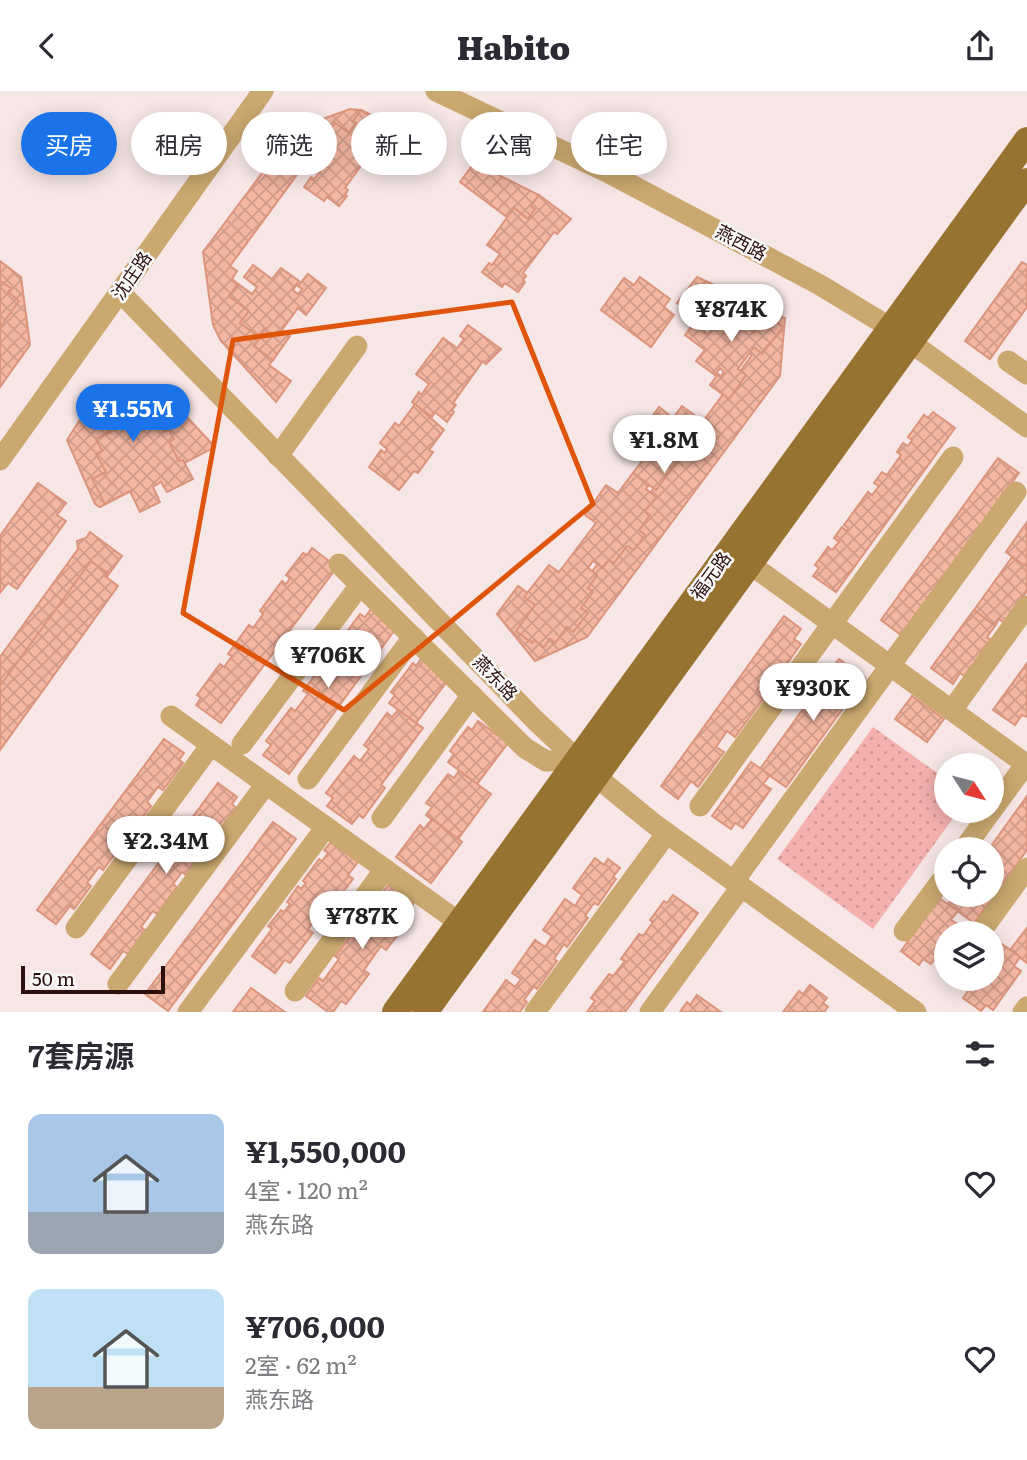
<!DOCTYPE html>
<html lang="zh">
<head>
<meta charset="utf-8">
<style>
  :root { --surface:#fff; --page:#f7f7f7; --text:#2b2b33; --muted:#7c7c81; --accent:#1a73e8 }
  body { margin:0; font-family:Literata,"Noto Sans SC",serif; background:var(--page); color:var(--text); height:100vh; display:flex; flex-direction:column; font-size:26px; white-space:nowrap }
  * { box-sizing:border-box; margin:0 }
  p { font-size:23px; color:var(--muted) }
  .icon { flex:none; width:38px; height:38px; fill:none; stroke:currentColor; stroke-width:2; stroke-linecap:round; stroke-linejoin:round }
  .map { position:relative; height:921px; overflow:hidden }
  .panel { display:flex; flex-direction:column; background:var(--surface); flex:1 }
  .panel>* { flex:none }
  .banner { position:absolute; left:21px; top:21px; width:985px; height:63px; display:flex; gap:14px }
  .needle { width:46px; rotate:126deg }
  .controls { position:absolute; left:934px; top:662px; display:grid; gap:14px }
  .controls a { display:grid; place-items:center; width:70px; height:70px; border-radius:50%; background:var(--surface); box-shadow:0 4px 18px #0003; font-size:35px }
  .scale { position:absolute; left:21px; bottom:18px; width:144px; box-sizing:border-box; padding-left:7px; border:4px solid #2c1010; border-top:0; font-size:19px; line-height:24px; white-space:nowrap; color:#2c1010; -webkit-text-stroke:5px #f8f8f8; paint-order:stroke }
  .price { position:absolute; translate:-50% -60px; padding:0 16px; border-radius:24px; background:#fff; color:#222; font-size:23px; line-height:46px; filter:drop-shadow(0 2px 4px #0008) }
  .price::after { content:''; position:absolute; left:50%; top:42px; width:21px; height:16px; margin-left:-10px; background:inherit; clip-path:polygon(0 0,100% 0,50% 100%) }
  .price.current { background:var(--accent); color:#fff }
  ul { padding:0; list-style:none }
  li { display:flex; align-items:center; gap:21px; height:175px; padding:0 28px }
  li span { display:grid; place-items:center; flex:none; width:196px; height:140px; border-radius:14px; color:#555 }
  li>.icon { margin-inline-start:auto }
  span .icon { width:84px; height:84px; fill:#fffc; stroke-width:1 }
  li b { font-size:30px }
  h2 { display:flex; justify-content:space-between; align-items:center; height:84px; padding:0 28px; font-size:30px }
  .pill { padding:0 24px; border-radius:32px; background:var(--surface); box-shadow:0 4px 18px #0003; font-size:24px; line-height:63px }
  .pill.current { background:var(--accent); color:#fff }
  header { display:flex; justify-content:space-between; align-items:center; height:91px; padding:0 28px; background:var(--surface); font-size:32px; font-weight:800 }
  .map>svg:first-child { display:block }
</style>
</head>
<body>
<header><svg class="icon" aria-label="back" viewBox="0 0 24 24"><path d="M15 5l-7 7 7 7"/></svg>Habito<svg class="icon" aria-label="share" viewBox="0 0 24 24"><path d="M12 15V3M7 8l5-5 5 5M5 13v7h14v-7"/></svg></header>
<div class="map">
<svg width="1027" height="921" viewBox="0 0 1027 921">
  <defs>
    <pattern id="grass-dots" width="8" height="8" patternUnits="userSpaceOnUse" patternTransform="scale(1.75)"><rect width="8" height="8" fill="#f3b0af"/><path d="M2 2h.1M6 6h.1" fill="none" stroke="#d09696" stroke-width="1.8" stroke-linecap="round"/></pattern>
    <pattern id="building-cross-hatch" width="8" height="8" patternUnits="userSpaceOnUse" patternTransform="scale(1.75)"><rect width="8" height="8" fill="#f4b7a2"/><path d="M0 0l8 8M0 8l8-8" fill="none" stroke="#d19c8a"/></pattern>
  </defs>
  <rect width="100%" height="100%" fill="#f7e6e6"/>
  <polygon fill="url(#grass-dots)" points="873,636 947,689 947,719 959,719 873,838 777,768"/>
  <g fill="url(#building-cross-hatch)" stroke="#dc957d" stroke-width="2">
    <polygon points="350,18 361,19 353,30 356,32 349,42 335,32 230,175 237,180 232,188 238,193 229,205 249,220 240,232 258,245 264,238 268,242 265,246 262,244 254,255 273,269 269,274 291,290 276,311 221,250 213,234 203,161 295,38"/>
    <polygon points="361,19 429,51 406,82 373,58 376,55 379,57 393,43"/>
    <polygon points="361,19 393,43 379,57 376,55 373,58 345,97 348,99 345,104 347,105 339,115 327,106 324,110 304,96 311,86 314,88 322,78 308,68 335,32 349,42 356,32 353,30"/>
    <polygon points="474,72 539,104 531,115 535,118 528,128 514,117 507,126 460,91"/>
    <polygon points="539,104 571,128 557,143 554,141 523,182 526,185 523,189 525,191 518,201 505,192 502,196 482,181 489,172 492,174 500,163 487,154 514,117 528,128 535,118 531,115"/>
    <polygon points="0,170 21,186 30,254 0,296"/>
    <polygon points="1022,171 1027,174 1027,216 990,268 965,250"/>
    <polygon points="253,174 272,188 281,177 299,190 293,199 298,203 302,198 298,195 308,183 326,197 306,224 298,217 282,239 290,245 273,269 254,255 262,244 265,246 268,242 264,238 258,245 240,232 249,220 229,205 238,193 252,203 257,196 244,186"/>
    <polygon points="640,186 670,208 664,216 674,224 651,256 601,219 624,187 634,194"/>
    <polygon points="697,186 785,227 780,285 587,546 535,570 497,523 518,495 559,525 752,264 677,212"/>
    <polygon points="0,190 11,197 8,201 19,210 0,236"/>
    <polygon points="709,213 728,227 737,215 755,229 749,237 754,242 758,236 755,234 764,222 783,236 762,263 754,256 738,278 746,284 729,308 710,294 718,283 721,285 724,281 720,277 715,284 696,270 705,259 685,244 694,232 708,243 714,235 700,225"/>
    <polygon points="468,234 501,258 486,273 483,270 453,312 456,314 452,319 454,321 447,331 435,321 432,326 412,311 419,301 421,304 429,293 416,283 443,247 457,257 464,248 460,245"/>
    <polygon points="160,297 215,356 100,416 95,413 67,349 81,327 133,301 136,308"/>
    <polygon points="415,313 444,339 429,359 433,361 418,382 414,380 399,399 369,376 381,359 385,362 387,358 380,352 395,332 399,335"/>
    <polygon points="682,315 705,332 656,399 633,382 651,358 647,355 645,358 634,350 659,316 669,324 667,327 671,330"/>
    <polygon points="933,321 955,337 836,501 813,485 819,477 815,474 828,456 832,459 839,451 834,447 842,436 847,440 848,437 844,434 868,401 872,404 879,395 874,392 882,381 887,384 901,364 897,361 903,352 908,355 912,349 908,346 924,324 928,327"/>
    <polygon points="141,323 148,336 159,331 164,341 169,339 174,348 169,351 179,370 183,369 193,388 167,401 161,391 153,396 160,411 140,421 130,400 105,413 92,388 106,381 96,363 102,360 96,348 112,340 109,335 126,326 129,330"/>
    <polygon points="998,367 1019,382 901,544 881,529"/>
    <polygon points="633,382 649,394 646,398 656,406 645,420 650,424 639,439 645,444 634,459 627,455 614,472 609,469 603,477 593,470 588,477 597,484 588,497 593,501 581,517 588,522 573,541 567,536 555,552 550,548 544,556 534,549 532,552 516,540 535,514 524,506 549,474 559,481 596,432 585,424 606,394 618,402"/>
    <polygon points="38,392 66,412 57,424 66,430 17,498 8,492 0,502 0,445"/>
    <polygon points="1027,431 1027,475 1026,476 1006,461"/>
    <polygon points="90,441 122,465 0,633 0,566 78,458 77,450 86,447"/>
    <polygon points="312,457 337,476 221,632 196,614 201,607 197,604 220,573 224,576 232,565 228,563 249,534 253,537 263,523 260,520 282,490 286,493 290,487 286,484 303,462 307,464"/>
    <polygon points="1012,466 1027,476 1027,500 1004,532 999,528 995,535 974,519"/>
    <polygon points="91,470 107,482 105,485 118,495 0,659 0,595"/>
    <polygon points="371,518 397,536 289,683 263,664 271,654 266,650 291,617 295,620 308,603 303,600 328,567 332,570 343,556 338,553 360,523 365,526"/>
    <polygon points="974,519 995,535 987,546 991,549 964,585 960,582 953,593 931,577"/>
    <polygon points="784,525 801,538 794,548 801,553 777,587 769,582 757,599 765,605 735,646 727,640 716,656 724,661 698,696 691,690 678,708 661,695"/>
    <polygon points="421,568 448,589 416,632 389,612 395,604 391,601 413,572 416,575"/>
    <polygon points="839,568 865,587 786,696 760,678"/>
    <polygon points="1027,572 1027,626 1022,624 1015,634 993,619"/>
    <polygon points="912,605 944,628 927,651 895,628"/>
    <polygon points="398,619 423,637 381,694 385,697 363,727 359,724 352,733 327,715 333,707 326,702 354,665 360,670 369,658 364,654 387,622 392,626"/>
    <polygon points="478,630 508,652 477,693 448,671 454,663 450,660 468,636 472,639"/>
    <polygon points="164,648 184,662 179,669 183,672 163,699 158,696 147,711 151,715 132,740 128,737 119,749 123,752 103,779 99,776 87,792 91,795 74,818 70,815 56,833 37,819"/>
    <polygon points="751,671 770,684 763,693 771,698 743,737 735,732 731,738 712,725"/>
    <polygon points="459,680 491,703 458,748 426,724 432,716 426,712 448,683 454,687"/>
    <polygon points="218,692 237,706 232,713 236,717 216,744 212,740 200,756 205,759 186,784 182,781 173,793 177,796 157,823 153,820 141,836 145,839 128,863 123,860 110,878 91,863"/>
    <polygon points="1027,705 1027,759 974,832 948,813 955,803 992,803 992,758 989,758"/>
    <polygon points="432,728 462,751 431,792 396,766 420,734 424,738"/>
    <polygon points="273,731 296,748 168,920 145,903"/>
    <polygon points="331,751 358,771 348,784 353,788 330,818 325,814 308,838 313,842 290,872 285,869 275,882 252,865 272,838 268,835 281,819 284,821 290,813 287,811 298,795 301,798 306,792 303,790 319,768 322,770 328,762 324,759"/>
    <polygon points="595,767 604,774 608,768 620,777 613,786 616,788 598,814 594,812 585,825 588,827 567,856 564,853 554,868 557,870 537,898 534,895 524,909 527,911 520,921 483,921 506,889 515,896 521,888 512,882 535,849 545,856 552,845 543,839 565,808 575,815 582,804 573,797"/>
    <polygon points="389,793 414,812 404,825 409,829 386,859 381,855 364,879 369,883 346,913 341,910 333,921 328,921 306,905 319,887 323,890 339,868 335,865 359,834 363,837 380,813 376,811"/>
    <polygon points="673,804 698,822 625,921 587,921 595,910 591,907 609,883 613,885 625,870 621,868 639,843 643,845 653,831 650,829 664,810 667,812"/>
    <polygon points="939,807 958,820 951,829 959,834 953,842 947,842 947,851 931,873 923,868 919,874 901,860"/>
    <polygon points="1027,837 1027,872 1010,859"/>
    <polygon points="1002,853 1020,866 1014,875 1021,880 993,919 986,914 981,920 963,907 977,887 992,887 992,866"/>
    <polygon points="810,894 827,907 823,912 828,916 824,921 783,921 799,900 803,903"/>
    <polygon points="251,897 285,921 233,921"/>
    <polygon points="697,904 721,921 680,921 687,911 690,914"/>
  </g>
  <g fill="none" stroke-linecap="round" stroke-linejoin="round">
    <g stroke="#caa86f" stroke-width="21">
      <polyline points="436,0 607,81 820,194 891,237 1027,336"/>
      <polyline points="120,201 535,629 588,679 654,733 916,921"/>
      <polyline points="1008,270 1027,283"/>
      <polyline points="278,365 357,255"/>
      <polyline points="0,369 263,0"/>
      <polyline points="339,473 525,657 546,670 578,669"/>
      <polyline points="750,473 1027,674"/>
      <polyline points="952,619 1027,515"/>
      <polyline points="171,625 460,832"/>
      <polyline points="242,653 360,494"/>
      <polyline points="308,688 413,546"/>
      <polyline points="700,715 953,366"/>
      <polyline points="992,719 1026,673"/>
      <polyline points="382,727 472,604"/>
      <polyline points="964,758 992,719"/>
      <polyline points="734,790 1016,401"/>
      <polyline points="76,837 211,654"/>
      <polyline points="904,840 947,782"/>
      <polyline points="980,842 1027,777"/>
      <polyline points="118,893 266,693"/>
      <polyline points="295,900 385,778"/>
      <polyline points="188,921 326,736"/>
      <polyline points="535,921 667,742"/>
      <polyline points="650,921 741,796"/>
      <polyline points="1023,921 1027,916"/>
    </g>
    <g stroke="#987330" stroke-width="26">
      <polyline points="395,921 1027,49"/>
      <polyline points="425,921 1027,90"/>
    </g>
  </g>
  <path fill="none" stroke="#df550c" stroke-width="5" stroke-linejoin="round" d="M512,211L593,413L344,619L183,522L233,249Z"/>
  <g text-anchor="middle" stroke-width="5" stroke-linejoin="round" paint-order="stroke">
    <g font-size="18" fill="#2c1010" stroke="#f8f8f8">
      <text transform="translate(741 152) rotate(28)" y="6">燕西路</text>
      <text transform="translate(132 185) rotate(-55)" y="6">沈庄路</text>
      <text transform="translate(711 485) rotate(-54)" y="6">福元路</text>
      <text transform="translate(495 587) rotate(46)" y="6">燕东路</text>
    </g>
  </g>
</svg>
<div class="controls">
<a><svg class="needle" viewBox="-14 -14 28 28"><path d="M0-13l5 13h-10z" fill="#e53935"/><path d="M0 13l5-13h-10z" fill="#7c7c81"/></svg></a>
<a><svg class="icon" aria-label="locate" viewBox="0 0 24 24"><circle cx="12" cy="12" r="6"/><path d="M12 2v4M12 18v4M2 12h4M18 12h4"/></svg></a>
<a><svg class="icon" aria-label="layers" viewBox="0 0 24 24"><path d="M12 4l9 5-9 5-9-5zM3 14l9 5 9-5"/></svg></a>
</div>
<div class="scale">50 m</div>
<b class="price" style="left:731px;top:253px">¥874K</b>
<b class="price current" style="left:133px;top:353px">¥1.55M</b>
<b class="price" style="left:664px;top:384px">¥1.8M</b>
<b class="price" style="left:328px;top:599px">¥706K</b>
<b class="price" style="left:813px;top:632px">¥930K</b>
<b class="price" style="left:166px;top:785px">¥2.34M</b>
<b class="price" style="left:362px;top:860px">¥787K</b>
<div class="banner">
<a class="pill current">买房</a>
<a class="pill">租房</a>
<a class="pill">筛选</a>
<a class="pill">新上</a>
<a class="pill">公寓</a>
<a class="pill">住宅</a>
</div>
</div>
<section class="panel">
<h2>7套房源<svg class="icon" aria-label="filters" viewBox="0 0 24 24"><path d="M4 7h16M4 17h16"/><circle cx="9" cy="7" r="2"/><circle cx="15" cy="17" r="2"/></svg></h2>
<ul>
<li><span style="background:linear-gradient(#a9c7e8 70%,#9aa5b1 0)"><svg class="icon" aria-label="home" viewBox="0 0 24 24"><path d="M3 11l9-7 9 7M6 9v11h12V9"/></svg></span><div><b>¥1,550,000</b><p>4室 · 120 m²</p><p>燕东路</p></div><svg class="icon" aria-label="heart" viewBox="0 0 24 24"><path d="M12 20l-8-8c-3-5 5-10 8-4 3-6 11-1 8 4z"/></svg></li>
<li><span style="background:linear-gradient(#bfe0f5 70%,#b9a48a 0)"><svg class="icon" aria-label="home" viewBox="0 0 24 24"><path d="M3 11l9-7 9 7M6 9v11h12V9"/></svg></span><div><b>¥706,000</b><p>2室 · 62 m²</p><p>燕东路</p></div><svg class="icon" aria-label="heart" viewBox="0 0 24 24"><path d="M12 20l-8-8c-3-5 5-10 8-4 3-6 11-1 8 4z"/></svg></li>
</ul>
</section>
</body>
</html>
